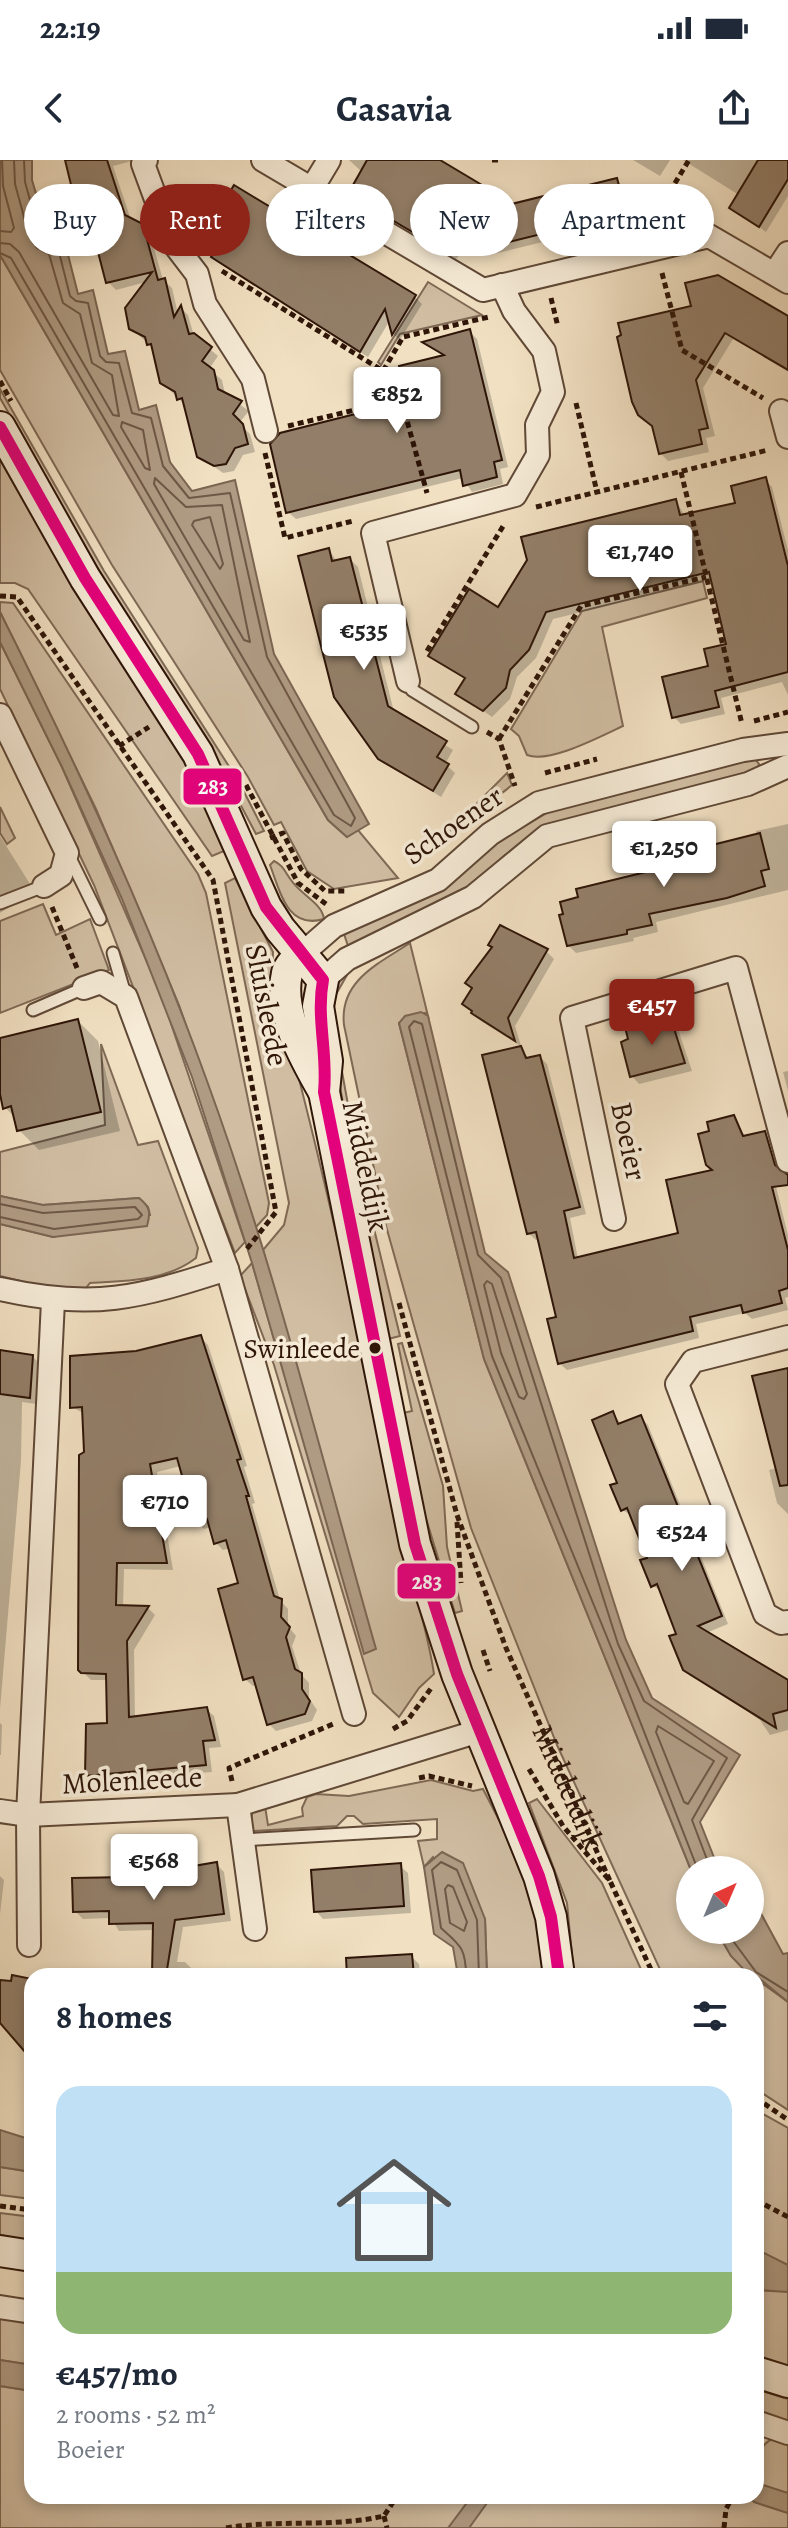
<!DOCTYPE html>
<html lang="en">
<head>
<meta charset="utf-8">
<style>
  :root { --surface:#fff; --page:#f2f2f3; --text:#1f2937; --muted:#747a83; --line:#e0e1e3; --accent:#8f2418 }
  body { margin:0; font-family:Alegreya,serif; background:var(--page); color:var(--text); height:100vh; display:flex; flex-direction:column; font-size:30px; white-space:nowrap }
  * { box-sizing:border-box; margin:0 }
  p { font-size:26px; color:var(--muted) }
  .icon { flex:none; width:44px; height:44px; fill:none; stroke:currentColor; stroke-width:2; stroke-linecap:round; stroke-linejoin:round }
  .map { position:relative; flex:1; overflow:hidden }
  .panel { position:absolute; left:24px; top:1808px; width:740px; height:536px; display:flex; flex-direction:column; background:var(--surface); border-radius:24px; box-shadow:0 4px 12px #0003 }
  .panel>* { flex:none }
  .banner { position:absolute; left:24px; top:24px; width:740px; height:72px; display:flex; gap:16px }
  .needle { width:52px; rotate:44deg }
  .fabs { position:absolute; left:676px; top:1696px; display:grid; gap:16px }
  .fabs a { display:grid; place-items:center; width:88px; height:88px; border-radius:50%; background:var(--surface); box-shadow:0 4px 12px #0003; font-size:40px }
  .price { position:absolute; translate:-50% -68px; padding:0 18px; border-radius:8px; background:#fff; color:#222; font-size:26px; line-height:52px; filter:drop-shadow(0 2px 4px #0008) }
  .price::after { content:''; position:absolute; left:50%; top:48px; width:24px; height:18px; margin-left:-12px; background:inherit; clip-path:polygon(0 0,100% 0,50% 100%) }
  .price.on { background:var(--accent); color:#fff }
  ul { padding:0; list-style:none }
  li { display:grid; align-content:center; gap:16px; height:424px; padding:0 32px }
  li+li { border-top:2px solid var(--line) }
  li span { display:grid; place-items:center; height:248px; border-radius:24px; color:#555 }
  li>.icon { margin-inline-start:auto }
  span .icon { width:144px; height:144px; fill:#fffc; stroke-width:1 }
  li b { font-size:34px }
  h2 { display:flex; justify-content:space-between; align-items:center; height:96px; padding:0 32px; font-size:34px }
  .chip { padding:0 28px; border-radius:36px; background:var(--surface); box-shadow:0 4px 12px #0003; font-size:28px; line-height:72px }
  .chip.on { background:var(--accent); color:#fff }
  .status { display:flex; justify-content:space-between; align-items:center; height:56px; padding:0 40px; background:var(--surface); direction:ltr }
  .status svg { height:22px; fill:currentColor }
  header { display:flex; justify-content:space-between; align-items:center; height:104px; padding:0 32px; background:var(--surface); font-size:36px; font-weight:600 }
  .map>svg:first-child { display:block }
</style>
</head>
<body>
<div class="status"><b>22:19</b><svg viewBox="0 0 49 12"><path d="M0 12V9h3v3zM5 12V6h3v6zM10 12V3h3v9zM15 12V0h3v12zM26 1h20v11H26zM47 4h2v5h-2z"/></svg></div>
<header><svg class="icon" aria-label="back" viewBox="0 0 24 24"><path d="M15 5l-7 7 7 7"/></svg>Casavia<svg class="icon" aria-label="share" viewBox="0 0 24 24"><path d="M12 15V3M7 8l5-5 5 5M5 13v7h14v-7"/></svg></header>
<div class="map">
<svg width="788" height="2368" viewBox="0 0 788 2368">
  <rect width="100%" height="100%" fill="#f1e0c2"/>
  <filter id="stains"><feTurbulence type="fractalNoise" baseFrequency=".0025" numOctaves="4"/><feColorMatrix values="0 0 0 0 .2 0 0 0 0 .09 0 0 0 0 .02 0 0 0 .5 -.17"/></filter>
  <radialGradient id="worn" r=".72"><stop offset=".6" stop-color="#630" stop-opacity="0"/><stop offset="1" stop-color="#630" stop-opacity=".3"/></radialGradient>
  <g fill="#d0bda2" stroke="#7f6955" stroke-width="2">
    <polygon points="0,95 328,660 347,677 358,670 398,718 334,729 307,711 281,662 274,665 248,617 112,405 0,210"/>
    <polygon points="428,122 482,155 400,174 381,205 378,202"/>
    <polygon points="0,229 104,411 239,622 264,671 256,674 215,597 101,414 0,238"/>
    <polygon points="0,291 188,605 224,691 212,696 28,429 15,423 0,423"/>
    <path d="M703,421L707,438L602,467L623,566C601,576 549,604 527,595L519,576L511,569L582,451Z"/>
    <polygon points="0,442 13,443 198,714 206,733 269,1043 267,1055 255,1068 179,845 96,649 0,452"/>
    <polygon points="0,482 62,607 161,834 245,1082 235,1093 94,725 0,529"/>
    <polygon points="755,599 759,604 757,611 540,672 505,695 467,729 412,760 348,786 343,771 454,719 498,681 559,646"/>
    <polygon points="507,613 512,625 431,690"/>
    <polygon points="0,647 15,678 7,684 0,673"/>
    <path d="M274,701C283,705 285,712 291,720C301,735 322,743 324,759C287,770 280,731 270,705Z"/>
    <path d="M235,718L273,792L272,818C322,996 359,1175 396,1356C407,1409 426,1460 434,1514L419,1528L399,1557L373,1533L274,1205L240,1116L252,1103L365,1493L375,1489L263,1090L284,1065L289,1043L225,723Z"/>
    <polygon points="43,744 56,775 90,759 109,810 0,853 0,761"/>
    <path d="M410,783L428,856L425,853L399,863L484,1199L691,1710L690,1770H716L731,1796L751,1816H663L557,1585L471,1368L386,1066L344,865C339,821 378,804 410,783Z"/>
    <polygon points="346,811 347,815 335,836 333,862 360,1011 400,1176 388,1179 327,859 334,825"/>
    <path d="M101,884L138,985L158,981L198,1088L196,1098C166,1121 127,1121 90,1123L82,1133L26,1129L20,1121L0,1116V1064L53,1077L150,1055L148,1047L139,1038L42,1045L0,1036V992L105,965Z"/>
    <polygon points="402,1183 443,1326 447,1387 462,1451 455,1453 420,1339 403,1253 412,1251 398,1184"/>
    <polygon points="431,1620 473,1631 483,1629 523,1707 542,1766 545,1816 487,1816 485,1759 433,1697 424,1707 418,1681 437,1679 437,1659 363,1664 354,1656 347,1656 337,1666 254,1671 249,1667 253,1650 265,1646 268,1665 303,1656 302,1648 307,1637 316,1634 349,1636"/>
    <polygon points="537,1639 602,1723 644,1816 574,1816 567,1743 529,1643"/>
    <polygon points="756,1819 788,1842 788,1950 756,1929"/>
    <polygon points="756,1950 788,1968 788,2105 756,2089"/>
    <polygon points="0,2007 32,2012 32,2039 0,2035"/>
    <polygon points="0,2053 32,2057 32,2081 0,2075"/>
    <polygon points="776,2129 788,2132 788,2209 756,2199 756,2130"/>
    <polygon points="0,2158 32,2162 32,2205 0,2200"/>
    <polygon points="0,2226 32,2231 32,2336 750,2336 754,2342 788,2353 788,2368 0,2368"/>
    <polygon points="756,2229 788,2239 788,2261 756,2251"/>
    <path d="M774,2278L788,2283V2333L756,2325C756,2306 754,2287 774,2278Z"/>
  </g>
  <g fill="#af9b83" stroke="#7b6552" stroke-width="2">
    <polygon points="0,0 32,0 32,20 48,74 62,71 78,134 93,130 108,194 125,191 139,250 156,245 170,302 192,331 235,320 274,494 369,664 347,677 328,660 0,95"/>
    <path d="M0,452C77,605 149,760 207,921C275,1107 322,1300 376,1489L364,1494L252,1103L192,917L122,739L62,607L0,482Z"/>
    <polygon points="421,852 428,856 485,1093 508,1112 626,1480 652,1538 740,1595 700,1662 719,1710 691,1710 484,1199 399,863 405,856"/>
    <path d="M0,1036L43,1045L139,1038C150,1047 151,1052 147,1066L53,1077L0,1064Z"/>
    <polygon points="442,1692 463,1703 485,1759 487,1816 458,1816 453,1787 434,1774 424,1707"/>
    <polygon points="752,1737 783,1794 788,1793 788,1842 756,1816 750,1816 731,1796 716,1770 750,1770"/>
    <polygon points="0,1970 32,1980 32,2012 0,2007"/>
    <polygon points="756,2089 788,2105 788,2132 756,2130"/>
    <polygon points="0,2200 32,2205 32,2231 0,2226"/>
    <polygon points="760,2324 788,2333 788,2353 754,2342 750,2336 756,2336 756,2325"/>
    <polygon points="472,2336 492,2336 469,2368 448,2368"/>
  </g>
  <g fill="#0003">
    <polygon points="74,0 136,0 113,6 131,60 155,76 152,81 163,120 172,128 178,154 181,148 188,155 194,176 218,196 209,209 222,220 225,234 249,251 239,263 250,274 255,292 243,295 234,311 223,313 199,296 186,246 162,222 155,190 131,168 146,122 116,130 108,122 95,73 83,76 75,68"/>
    <polygon points="437,0 493,37 483,53 617,20 624,28 632,60 486,96 479,89 479,75 456,99 350,34 362,12 349,0"/>
    <polygon points="633,0 670,0 660,16"/>
    <polygon points="683,0 788,0 788,36 766,72 732,48 739,35"/>
    <polygon points="218,56 415,137 422,144 400,180 393,174 390,160 368,197 221,104 214,97 232,67"/>
    <polygon points="788,158 788,209 733,179 703,228 715,276 706,278 709,292 668,301 660,293 654,266 619,178"/>
    <polygon points="470,172 477,179 508,307 500,309 503,324 472,332 463,318 296,359 288,352 409,242 446,197 426,183"/>
    <polygon points="765,320 772,327 788,390 788,535 782,522 721,538 725,554 681,564 674,557 729,486 713,420 553,459 536,498 517,517 510,539 492,557 458,533 466,520 431,496 676,341 685,356 738,344"/>
    <polygon points="329,390 337,402 350,399 358,407 394,552 453,590 445,604 455,613 441,637 380,598"/>
    <polygon points="788,664 788,730 656,762 658,772 633,778 634,781 576,793 568,785 649,713 757,676 756,671"/>
    <polygon points="0,676 35,732 0,753"/>
    <polygon points="546,791 554,799 515,866 521,886 481,861 465,844"/>
    <polygon points="670,858 677,866 692,911 639,924 632,916 630,881"/>
    <polygon points="78,861 98,881 120,971 39,990 19,970 16,959 5,947 0,928 0,880"/>
    <polygon points="522,889 529,900 540,897 547,904 586,1054 570,1058 578,1099 681,1074 716,1011 712,973 733,957 746,978 765,982 788,1075 788,1137 785,1138 788,1150 752,1159 745,1153 696,1164 699,1178 567,1210 559,1203 559,1158 540,1079 536,1080 528,1073"/>
    <polygon points="788,911 788,931 783,912"/>
    <polygon points="200,1177 208,1185 247,1306 244,1307 255,1343 252,1344 280,1440 288,1449 288,1466 296,1476 292,1486 301,1514 309,1523 309,1538 317,1550 312,1561 276,1571 269,1564 258,1525 253,1526 245,1519 241,1425 231,1388 223,1390 216,1383 211,1367 204,1369 196,1361 181,1306 157,1312 173,1410 124,1409 123,1447 148,1448 155,1455 134,1490 135,1558 206,1549 214,1556 221,1587 209,1588 212,1612 94,1622 87,1615 109,1565 108,1520 91,1520 80,1509 85,1254 72,1247 137,1193"/>
    <polygon points="0,1193 33,1197 40,1204 36,1244 22,1242 21,1301 0,1549"/>
    <polygon points="788,1210 788,1354 777,1343 769,1310 777,1308"/>
    <polygon points="613,1253 622,1265 640,1257 648,1265 728,1464 706,1473 788,1523 788,1570 770,1575 760,1560 685,1509 679,1475 662,1432 652,1425 650,1399 633,1356 622,1350"/>
    <polygon points="0,1563 2,1565 1,1595 0,1595"/>
    <polygon points="216,1704 224,1712 231,1761 183,1767 177,1802 185,1802 193,1810 193,1816 154,1816 155,1770 119,1771 111,1758 83,1759 75,1751 130,1719"/>
    <polygon points="400,1706 408,1713 411,1753 323,1759 316,1751"/>
    <polygon points="0,1716 4,1720 0,1754"/>
    <polygon points="411,1796 419,1804 420,1816 381,1816"/>
  </g>
  <g fill="none" stroke-linecap="round" stroke-linejoin="round">
    <g stroke="#6e5846" stroke-width="2">
      <polyline points="0,71 11,72 14,68 3,26 2,0"/>
      <polyline points="0,83 10,84 19,92 113,255 119,256 112,215 92,203 80,154 63,143 49,94 37,88 30,79 15,24 14,0"/>
      <polyline points="0,93 11,98 334,655 351,666 355,658 267,497 230,333 189,338 163,306 151,258 132,253 119,203 106,202 100,196 88,143 76,141 70,136 57,84 40,76 25,22 24,0"/>
      <polygon points="122,262 143,270 150,310 145,308 121,267"/>
      <polygon points="155,318 186,347 222,345 250,482 244,480 154,324"/>
      <polygon points="210,357 223,404 220,409 192,365 194,361"/>
      <polyline points="0,1044 43,1053 135,1047 142,1055 138,1059 54,1069 0,1057"/>
      <polygon points="487,1121 492,1124 527,1234 524,1239 519,1237 501,1193 484,1125"/>
      <polygon points="658,1566 714,1601 688,1644 684,1642 656,1572"/>
      <polyline points="698,1710 611,1487 492,1196 409,867 414,861 422,864 478,1095 501,1118 618,1484 644,1541 727,1598 692,1660 711,1710"/>
      <polygon points="448,1725 453,1727 467,1762 464,1771 450,1763 445,1729"/>
      <polyline points="725,1770 756,1812 788,1832"/>
      <path d="M466,1816C466,1788 460,1785 441,1768L432,1710L441,1702L457,1710L477,1760L479,1816"/>
    </g>
  </g>
  <g fill="#937f69" stroke="#2e1508" stroke-width="2">
    <polygon points="65,0 107,0 125,55 149,67 145,72 158,120 165,118 174,157 181,145 189,174 194,173 212,187 202,201 214,210 218,229 242,241 233,254 243,264 248,284 235,288 226,304 214,306 197,297 182,238 177,240 175,232 160,223 151,184 147,185 145,177 129,169 125,148 152,112 106,123 91,65 73,69 65,39 74,37"/>
    <polygon points="367,0 440,0 487,28 471,54 617,18 626,53 477,90 478,62 448,93 348,34"/>
    <polygon points="758,0 788,0 788,19 759,67 729,48"/>
    <polygon points="234,25 416,135 392,175 385,149 360,192 211,97 231,65 216,56"/>
    <polygon points="334,58 344,64 333,76 327,71"/>
    <polygon points="718,115 788,156 788,210 725,173 696,220 708,268 699,270 702,284 659,294 652,266 638,255 632,242 617,177 621,175 618,163 691,146 685,123"/>
    <polygon points="470,169 502,300 494,302 497,317 463,326 460,310 286,353 270,284 280,273 407,241 399,206 444,195 422,182"/>
    <polygon points="766,317 788,406 788,512 715,531 719,547 672,558 662,517 708,506 704,489 726,484 709,412 546,452 529,490 510,510 506,528 483,551 455,534 465,518 428,496 469,429 498,447 527,400 521,377 676,339 680,355 735,343 731,326"/>
    <polygon points="329,388 332,401 350,397 388,546 447,581 437,597 449,604 433,631 378,599 334,537 298,396"/>
    <polygon points="760,673 769,709 761,711 765,726 727,738 649,754 652,765 627,770 627,774 567,786 559,755 563,754 560,742 578,737 576,729 646,712 644,702"/>
    <polygon points="500,765 548,789 508,858 515,881 471,853 472,851 462,844 472,828 465,823 492,787 488,785"/>
    <polygon points="670,856 685,903 630,917 621,882 628,879 625,867"/>
    <polygon points="78,859 101,952 17,971 11,946 3,949 0,934 0,878"/>
    <polygon points="521,886 526,898 540,895 580,1047 564,1051 574,1098 678,1073 666,1020 712,1010 706,1005 698,974 709,971 707,962 734,955 743,976 765,971 775,1005 788,1015 788,1025 772,1027 788,1090 788,1128 779,1131 782,1143 743,1153 741,1145 690,1157 693,1171 558,1204 547,1159 556,1157 536,1072 527,1074 482,895"/>
    <polygon points="201,1175 241,1299 237,1300 249,1336 246,1336 274,1436 282,1439 281,1457 290,1467 286,1477 295,1509 302,1513 302,1529 310,1541 305,1554 267,1565 253,1517 243,1520 218,1429 238,1423 226,1380 214,1384 207,1359 195,1362 177,1298 150,1304 167,1403 117,1403 116,1445 149,1446 127,1481 129,1557 207,1547 215,1580 203,1581 206,1605 85,1616 86,1564 107,1563 106,1514 81,1513 78,1510 79,1295 84,1292 82,1247 70,1248 70,1196 136,1191"/>
    <polygon points="0,1190 33,1195 30,1238 0,1234"/>
    <polygon points="788,1208 788,1325 780,1326 752,1216"/>
    <polygon points="613,1251 618,1264 641,1255 722,1456 698,1466 788,1520 788,1550 773,1554 776,1568 683,1510 669,1476 676,1474 657,1424 651,1427 640,1400 647,1398 627,1348 621,1351 610,1325 617,1323 592,1260"/>
    <polygon points="217,1702 224,1754 175,1760 166,1816 152,1816 153,1763 109,1764 109,1751 73,1752 72,1718 130,1717"/>
    <polygon points="401,1703 404,1746 314,1752 311,1710"/>
    <polygon points="412,1794 414,1816 347,1816 346,1798"/>
    <polygon points="12,1815 32,1819 32,1900 0,1863 0,1820 11,1821"/>
  </g>
  <g fill="none" stroke-linecap="round" stroke-linejoin="round">
    <defs>
      <g id="lane">
        <polyline points="408,521 412,530 472,567"/>
        <polyline points="68,694 100,759"/>
        <polyline points="0,743 44,726"/>
        <polyline points="113,793 125,834"/>
        <polyline points="33,850 84,828"/>
        <polyline points="243,1680 414,1670"/>
      </g>
      <g id="street">
        <polyline points="146,0 143,4 171,80 197,114 205,144 253,219 266,271"/>
        <polyline points="263,0 483,130 709,76 788,122"/>
        <polyline points="311,30 329,0"/>
        <polyline points="775,113 788,93"/>
        <polyline points="781,251 788,277"/>
        <polyline points="408,521 373,373 515,335 538,295 537,265 553,232 544,191 514,151 502,125"/>
        <polyline points="0,555 67,693 61,715 44,726"/>
        <polyline points="303,793 334,766 438,720 490,674 539,643 743,590 788,584"/>
        <polyline points="323,820 347,799 473,737 547,676 748,624 788,606"/>
        <polyline points="614,1059 572,858 736,808 788,1001"/>
        <polyline points="227,1109 354,1554"/>
        <path d="M0,1129C95,1150 137,1138 227,1109L126,837L101,822L84,828"/>
        <polyline points="788,1177 693,1201 677,1224 765,1454 781,1463 788,1462"/>
        <polyline points="238,1645 255,1769"/>
        <polyline points="0,1651 28,1655 238,1645 479,1571"/>
        <polyline points="29,1785 28,1655 53,1141"/>
        <polyline points="0,2147 32,2152"/>
        <polyline points="756,2262 788,2273"/>
      </g>
      <g id="secondary">
        <polyline points="0,267 85,418 198,594 266,747 280,769 323,820 318,846 327,901 324,932 415,1384 457,1514 539,1716 551,1757 559,1816"/>
        <path d="M303,793C297,799 289,805 287,813C278,852 305,899 324,932"/>
        <polyline points="0,2091 32,2096"/>
        <polyline points="756,2212 788,2222"/>
      </g>
    </defs>
    <use href="#lane" stroke="#5f4836" stroke-width="15"/>
    <use href="#street" stroke="#5f4836" stroke-width="26"/>
    <use href="#secondary" stroke="#2e1508" stroke-width="34"/>
    <g stroke="#2e1508" stroke-width="5" stroke-dasharray="6 4" stroke-linecap="butt">
      <polyline points="492,0 498,0"/>
      <polyline points="649,66 689,0"/>
      <polyline points="222,111 383,211 403,177 489,157"/>
      <polyline points="662,113 682,190 763,238"/>
      <polyline points="551,138 558,167"/>
      <polyline points="383,211 401,239"/>
      <polyline points="0,221 11,241"/>
      <polyline points="576,243 597,332"/>
      <polyline points="288,266 401,239 427,333"/>
      <polyline points="265,293 285,378 353,361"/>
      <polyline points="681,312 742,564"/>
      <polyline points="536,347 768,290"/>
      <polyline points="0,436 17,437 213,720 276,1052 246,1090"/>
      <polyline points="427,491 505,363"/>
      <polyline points="754,561 788,552"/>
      <polyline points="487,572 499,579 515,626"/>
      <polyline points="499,579 581,446 706,417"/>
      <polyline points="119,586 149,567"/>
      <polyline points="545,613 597,599"/>
      <polyline points="246,625 298,723 326,744"/>
      <polyline points="270,678 283,673 301,709 325,731 347,731"/>
      <polyline points="52,747 77,808"/>
      <path id="s1" d="M399,1143L457,1355L506,1488L610,1721"/>
      <polyline points="457,1362 461,1423"/>
      <polyline points="483,1490 490,1511"/>
      <polyline points="393,1569 407,1561 432,1527"/>
      <polyline points="529,1609 563,1666 610,1721 654,1816"/>
      <polyline points="419,1618 429,1616 472,1626"/>
      <polyline points="232,1621 229,1608 333,1564"/>
      <polyline points="756,1938 788,1960"/>
      <polyline points="756,2040 788,2057"/>
      <polyline points="0,2046 32,2050"/>
      <polyline points="384,2356 387,2368"/>
      <path d="M226,2368C279,2359 332,2368 384,2356L397,2336"/>
      <polyline points="724,2368 726,2349 733,2336"/>
    </g>
    <use href="#lane" stroke="#f6ebd7" stroke-width="11"/>
    <use href="#street" stroke="#f6ebd7" stroke-width="22"/>
    <use href="#secondary" stroke="#f6ebd7" stroke-width="30"/>
    <defs>
      <path id="bus-1" d="M0,267L85,418L198,594L266,747L323,820C316,858 328,894 324,932L415,1384L457,1514L539,1716L551,1757L559,1816"/>
    </defs>
    <use href="#bus-1" stroke="#f6ebd7" stroke-width="18"/>
    <use href="#bus-1" stroke="#e5007d" stroke-width="12"/>
  </g>
  <circle fill="#2e1508" stroke="#f6ebd7" stroke-width="3" cx="375" cy="1188" r="7"/>
  <g text-anchor="middle" stroke-width="7" stroke-linejoin="round" paint-order="stroke">
    <g font-size="28" fill="#2e1508" stroke="#f6ebd7" text-anchor="end">
      <text x="360" y="1198">Swinleede</text>
    </g>
    <g font-size="30" fill="#2e1508" stroke="#f6ebd7">
      <text transform="translate(453 665) rotate(-35)" y="10">Schoener</text>
      <text transform="translate(267 845) rotate(79)" y="10">Sluisleede</text>
      <text transform="translate(629 981) rotate(78)" y="10">Boeier</text>
      <text transform="translate(366 1006) rotate(78)" y="10">Middeldijk</text>
      <text transform="translate(132 1620) rotate(-3)" y="10">Molenleede</text>
      <text dy="10" stroke="none"><textPath href="#s1" startOffset="514">Middeldijk</textPath></text>
    </g>
  </g>
  <g stroke="#f6ebd7" stroke-width="3">
    <rect x="182" y="607" width="61" height="39" rx="8" fill="#e5007d"/>
    <rect x="396" y="1402" width="61" height="38" rx="8" fill="#e5007d"/>
  </g>
  <g font-size="22" text-anchor="middle" font-weight="bold" fill="#fff">
    <text x="213" y="634">283</text>
    <text x="427" y="1429">283</text>
  </g>
  <rect width="100%" height="100%" filter="url(#stains)"/>
  <rect width="100%" height="100%" fill="url(#worn)"/>
</svg>
<div class="fabs">
<a><svg class="needle" viewBox="-14 -14 28 28"><path d="M0-13l5 13h-10z" fill="#e53935"/><path d="M0 13l5-13h-10z" fill="#747a83"/></svg></a>
</div>
<b class="price" style="left:397px;top:275px">€852</b>
<b class="price" style="left:640px;top:433px">€1,740</b>
<b class="price" style="left:364px;top:512px">€535</b>
<b class="price" style="left:664px;top:729px">€1,250</b>
<b class="price on" style="left:652px;top:887px">€457</b>
<b class="price" style="left:165px;top:1383px">€710</b>
<b class="price" style="left:682px;top:1413px">€524</b>
<b class="price" style="left:154px;top:1742px">€568</b>
<div class="banner">
<a class="chip">Buy</a>
<a class="chip on">Rent</a>
<a class="chip">Filters</a>
<a class="chip">New</a>
<a class="chip">Apartment</a>
</div>
<section class="panel">
<h2>8 homes<svg class="icon" aria-label="filters" viewBox="0 0 24 24"><path d="M4 7h16M4 17h16"/><circle cx="9" cy="7" r="2"/><circle cx="15" cy="17" r="2"/></svg></h2>
<ul>
<li><span style="background:linear-gradient(#bfe0f5 75%,#8fb573 0)"><svg class="icon" aria-label="home" viewBox="0 0 24 24"><path d="M3 11l9-7 9 7M6 9v11h12V9"/></svg></span><div><b>€457/mo</b><p>2 rooms · 52 m²</p><p>Boeier</p></div></li>
</ul>
</section>
</div>
</body>
</html>
